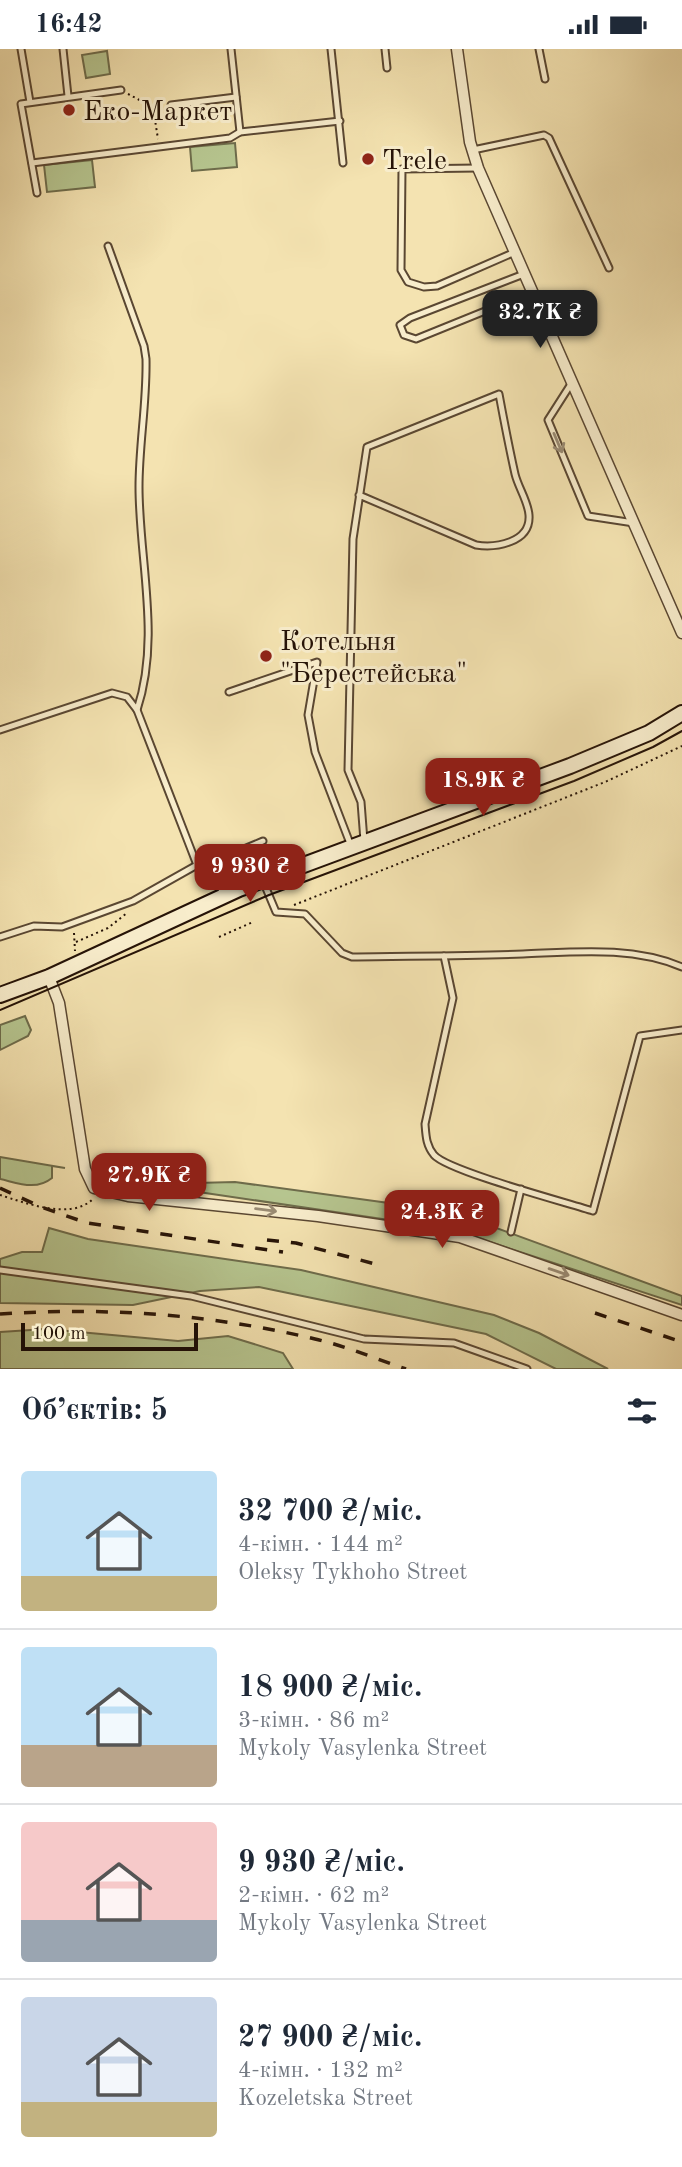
<!DOCTYPE html>
<html lang="uk">
<head>
<meta charset="utf-8">
<style>
  :root { --surface:#fff; --page:#f6f6f7; --text:#1f2937; --muted:#747a83; --line:#e0e1e3; --accent:#8f2418 }
  body { margin:0; font-family:"Old Standard TT",serif; background:var(--page); color:var(--text); height:100vh; display:flex; flex-direction:column; font-size:26px; white-space:nowrap }
  * { box-sizing:border-box; margin:0 }
  p { font-size:23px; color:var(--muted) }
  .icon { flex:none; width:38px; height:38px; fill:none; stroke:currentColor; stroke-width:2; stroke-linecap:round; stroke-linejoin:round }
  .map { position:relative; height:1320px; overflow:hidden }
  .side { display:flex; flex-direction:column; background:var(--surface); flex:1 }
  .side>* { flex:none }
  .scale { position:absolute; left:21px; bottom:18px; width:177px; box-sizing:border-box; padding-left:7px; border:4px solid #261307; border-top:0; font-size:19px; line-height:24px; white-space:nowrap; color:#261307; -webkit-text-stroke:5px #f8edcc; paint-order:stroke }
  .price { position:absolute; translate:-50% -60px; padding:0 16px; border-radius:14px; background:var(--accent); color:#fff; font-size:23px; line-height:46px; filter:drop-shadow(0 2px 4px #0008) }
  .price::after { content:''; position:absolute; left:50%; top:42px; width:21px; height:16px; margin-left:-10px; background:inherit; clip-path:polygon(0 0,100% 0,50% 100%) }
  .price.selected { background:#222; color:#fff }
  ul { padding:0; list-style:none }
  li { display:flex; align-items:center; gap:21px; height:175px; padding:0 21px }
  li+li { border-top:2px solid var(--line) }
  li span { display:grid; place-items:center; flex:none; width:196px; height:140px; border-radius:7px; color:#555 }
  li>.icon { margin-inline-start:auto }
  span .icon { width:84px; height:84px; fill:#fffc; stroke-width:1 }
  li b { font-size:30px }
  h2 { display:flex; justify-content:space-between; align-items:center; height:84px; padding:0 21px; font-size:30px }
  .status { display:flex; justify-content:space-between; align-items:center; height:49px; padding:0 35px; background:var(--surface); direction:ltr }
  .status svg { height:19px; fill:currentColor }
  .map>svg:first-child { display:block }
</style>
</head>
<body>
<div class="status"><b>16:42</b><svg viewBox="0 0 49 12"><path d="M0 12V9h3v3zM5 12V6h3v6zM10 12V3h3v9zM15 12V0h3v12zM26 1h20v11H26zM47 4h2v5h-2z"/></svg></div>
<div class="map">
<svg width="682" height="1320" viewBox="0 0 682 1320">
  <rect width="100%" height="100%" fill="#f4e3b1"/>
  <filter id="stains"><feTurbulence type="fractalNoise" baseFrequency=".00286" numOctaves="4"/><feColorMatrix values="0 0 0 0 .2 0 0 0 0 .09 0 0 0 0 .02 0 0 0 .5 -.17"/></filter>
  <radialGradient id="worn" r=".72"><stop offset=".6" stop-color="#630" stop-opacity="0"/><stop offset="1" stop-color="#630" stop-opacity=".3"/></radialGradient>
  <g fill="#b6c58f" stroke="#6e6c4b" stroke-width="2">
    <polygon points="107,2 110,25 86,29 82,6"/>
    <polygon points="235,94 237,118 192,122 190,98"/>
    <polygon points="92,111 95,138 47,143 44,116"/>
    <polygon points="25,967 31,981 28,987 0,1001 0,976"/>
    <path d="M0,1108L65,1119L52,1117V1129C36,1142 18,1134 0,1130Z"/>
    <polygon points="197,1113 196,1134 235,1133 418,1158 491,1177 682,1247 682,1256 450,1180 165,1138 159,1118"/>
    <polygon points="49,1179 88,1190 301,1221 494,1266 539,1284 608,1320 556,1320 486,1285 259,1238 200,1242 133,1256 0,1254 0,1210 22,1203 42,1203"/>
    <polygon points="46,1280 178,1292 228,1287 283,1304 293,1320 0,1320 0,1283"/>
  </g>
  <g fill="none" stroke-linecap="round" stroke-linejoin="round">
    <defs>
      <g id="lane">
        <polyline points="21,0 30,53"/>
        <polyline points="63,0 68,47"/>
        <polyline points="231,0 240,83"/>
        <polyline points="331,0 343,114"/>
        <polyline points="385,0 387,19"/>
        <polyline points="539,0 545,30"/>
        <polyline points="171,56 236,48"/>
        <polyline points="473,101 544,86 549,89 609,219"/>
        <polyline points="32,114 230,89 240,83 340,72"/>
        <polyline points="478,119 402,120 401,221 408,233 424,238 437,237 515,203"/>
        <polyline points="37,144 21,55 121,41"/>
        <path d="M108,197L144,297L146,310C147,353 139,395 139,438C139,511 161,589 137,661"/>
        <polyline points="524,225 410,269 400,276 404,286 416,290 532,243"/>
        <polyline points="571,335 548,371 588,467 634,474"/>
        <path d="M359,446L476,496C495,499 531,494 529,466C528,452 518,438 515,425C509,398 504,372 499,345L367,398L353,490L348,721L361,753L364,792"/>
        <polyline points="229,643 317,613 308,666 315,703 351,797"/>
        <polyline points="0,681 112,644 127,648 137,661 197,816"/>
        <polyline points="214,824 244,800 263,792"/>
        <path d="M263,832L276,863L305,865L342,904L352,908C409,907 466,907 523,905C576,903 632,897 682,918"/>
        <polyline points="0,888 34,877 62,878 133,852 197,816 214,824 224,847"/>
        <path d="M444,907L453,949L425,1075C426,1087 426,1096 434,1106C448,1122 565,1153 593,1162L640,987L682,981"/>
        <polyline points="511,1183 521,1140"/>
        <polyline points="0,1221 191,1247 364,1290 454,1294 527,1320"/>
      </g>
      <g id="street">
        <polyline points="457,0 470,93 478,119 682,584"/>
        <polyline points="49,928 59,954 85,1120 94,1139 128,1147 318,1167 460,1188 682,1266"/>
      </g>
      <polyline id="secondary" points="0,946 49,928 239,840 570,717 649,684 682,664"/>
    </defs>
    <use href="#lane" stroke="#5a4732" stroke-width="9"/>
    <use href="#street" stroke="#5a4732" stroke-width="13"/>
    <use href="#secondary" stroke="#261307" stroke-width="18"/>
    <g stroke="#261307" stroke-width="2" stroke-dasharray="2 3.5" stroke-linecap="butt">
      <polyline points="128,45 153,58 158,90"/>
      <polyline points="294,856 605,733 682,697"/>
      <polyline points="74,884 75,902"/>
      <polyline points="219,888 253,873"/>
      <polyline points="76,893 108,879 127,864"/>
      <path d="M0,1146C26,1154 69,1171 92,1151"/>
    </g>
    <use href="#lane" stroke="#f8edcc" stroke-width="5"/>
    <use href="#street" stroke="#f8edcc" stroke-width="10"/>
    <use href="#secondary" stroke="#f8edcc" stroke-width="14"/>
    <polyline stroke="#261307" stroke-width="2" points="0,961 269,846 574,732 653,698 682,682"/>
    <g stroke="#261307" stroke-width="3.5" stroke-dasharray="12 12" stroke-linecap="butt">
      <polyline points="0,1139 41,1158 87,1174 283,1203"/>
      <polyline points="267,1191 296,1194 379,1216"/>
      <polyline points="595,1264 682,1293"/>
      <path d="M0,1265C106,1258 211,1265 315,1290C346,1297 376,1310 406,1320"/>
    </g>
  </g>
  <defs><path id="oneway-shaft" d="M-6 0H5M1.5-3L5.5 0L1.5 3" fill="none" stroke-width="1.6" stroke-linecap="round" stroke-linejoin="round" transform="scale(1.75)"/></defs>
  <g stroke="#9a8b73">
    <use href="#oneway-shaft" transform="translate(558 394) rotate(67)"/>
    <use href="#oneway-shaft" transform="translate(266 1161) rotate(7)"/>
    <use href="#oneway-shaft" transform="translate(559 1223) rotate(19)"/>
  </g>
  <g fill="#8f2418" stroke="#f8edcc" stroke-width="2.5">
    <circle cx="69" cy="61" r="7"/>
    <circle cx="368" cy="110" r="7"/>
    <circle cx="266" cy="607" r="7"/>
  </g>
  <g text-anchor="middle" stroke-width="6" stroke-linejoin="round" paint-order="stroke">
    <g font-size="28" fill="#261307" stroke="#f8edcc" text-anchor="start">
      <text x="83" y="71">Еко-Маркет</text>
      <text x="382" y="120">Trele</text>
      <text x="280" y="601">Котельня<tspan x="280" dy="32">"Берестейська"</tspan></text>
    </g>
  </g>
  <rect width="100%" height="100%" filter="url(#stains)"/>
  <rect width="100%" height="100%" fill="url(#worn)"/>
</svg>
<div class="scale">100 m</div>
<b class="price selected" style="left:540px;top:301px">32.7K ₴</b>
<b class="price" style="left:483px;top:769px">18.9K ₴</b>
<b class="price" style="left:250px;top:855px">9 930 ₴</b>
<b class="price" style="left:149px;top:1164px">27.9K ₴</b>
<b class="price" style="left:442px;top:1201px">24.3K ₴</b>
</div>
<section class="side">
<h2>Об’єктів: 5<svg class="icon" aria-label="filters" viewBox="0 0 24 24"><path d="M4 7h16M4 17h16"/><circle cx="9" cy="7" r="2"/><circle cx="15" cy="17" r="2"/></svg></h2>
<ul>
<li><span style="background:linear-gradient(#bfe0f5 75%,#c2b280 0)"><svg class="icon" aria-label="home" viewBox="0 0 24 24"><path d="M3 11l9-7 9 7M6 9v11h12V9"/></svg></span><div><b>32 700 ₴/міс.</b><p>4-кімн. · 144 m²</p><p>Oleksy Tykhoho Street</p></div></li>
<li><span style="background:linear-gradient(#bfe0f5 70%,#b9a48a 0)"><svg class="icon" aria-label="home" viewBox="0 0 24 24"><path d="M3 11l9-7 9 7M6 9v11h12V9"/></svg></span><div><b>18 900 ₴/міс.</b><p>3-кімн. · 86 m²</p><p>Mykoly Vasylenka Street</p></div></li>
<li><span style="background:linear-gradient(#f6c9c9 70%,#9aa5b1 0)"><svg class="icon" aria-label="home" viewBox="0 0 24 24"><path d="M3 11l9-7 9 7M6 9v11h12V9"/></svg></span><div><b>9 930 ₴/міс.</b><p>2-кімн. · 62 m²</p><p>Mykoly Vasylenka Street</p></div></li>
<li><span style="background:linear-gradient(#c9d6e8 75%,#c2b280 0)"><svg class="icon" aria-label="home" viewBox="0 0 24 24"><path d="M3 11l9-7 9 7M6 9v11h12V9"/></svg></span><div><b>27 900 ₴/міс.</b><p>4-кімн. · 132 m²</p><p>Kozeletska Street</p></div></li>
</ul>
</section>
</body>
</html>
